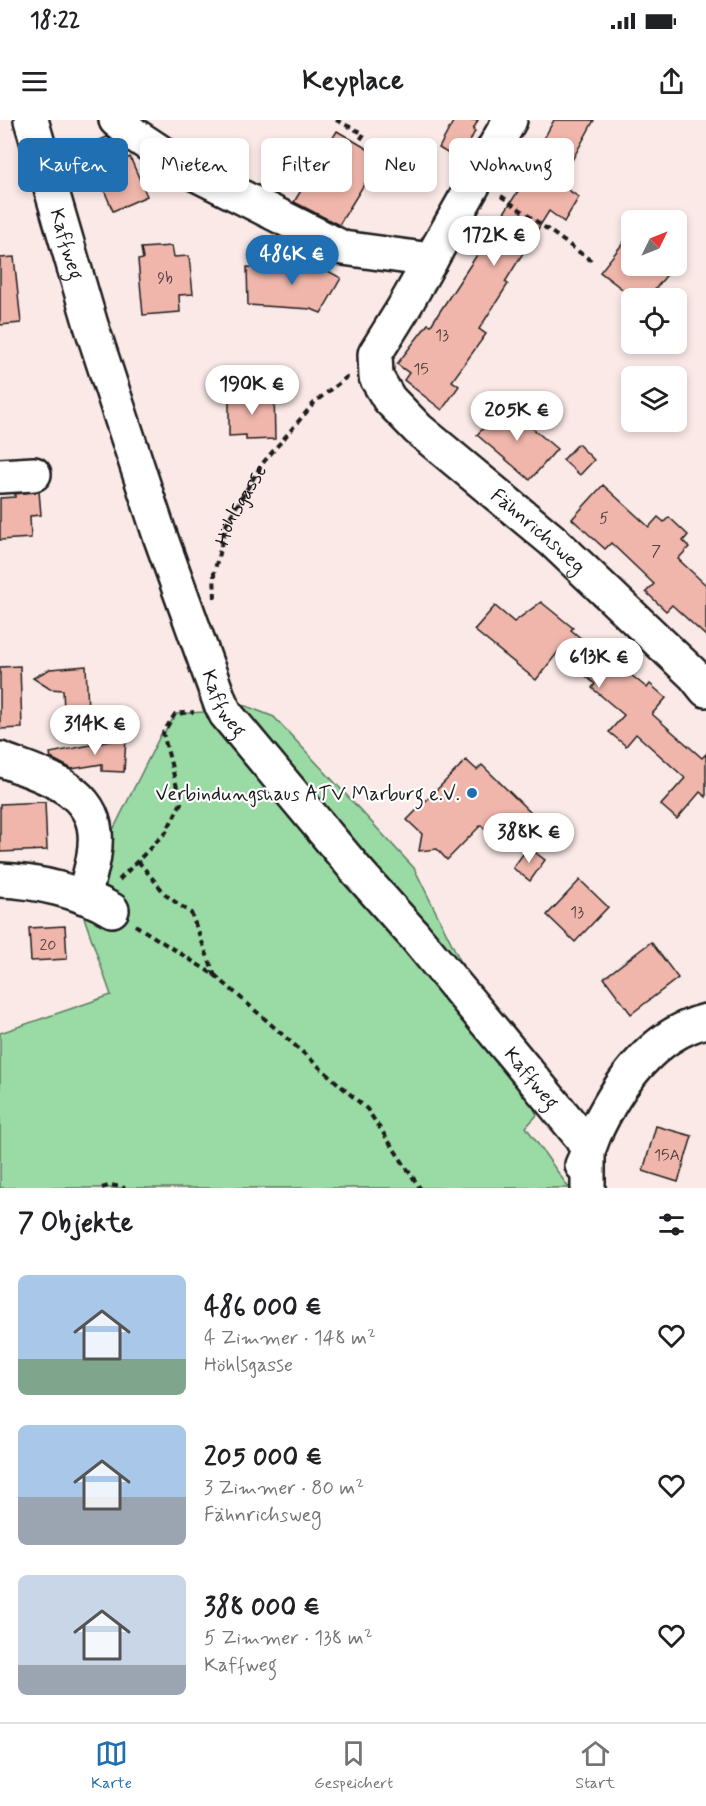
<!DOCTYPE html>
<html lang="de">
<head>
<meta charset="utf-8">
<style>
  :root { --surface:#fff; --page:#f6f6f6; --text:#202124; --muted:#757577; --line:#e0e0e0; --accent:#1f6fb2 }
  body { margin:0; font-family:Mynerve,sans-serif; background:var(--page); color:var(--text); height:100vh; display:flex; flex-direction:column; font-size:22px; white-space:nowrap }
  * { box-sizing:border-box; margin:0 }
  p { font-size:20px; color:var(--muted) }
  .icon { flex:none; width:33px; height:33px; fill:none; stroke:currentColor; stroke-width:2; stroke-linecap:round; stroke-linejoin:round }
  .map { position:relative; height:1068px; overflow:hidden }
  .panel { display:flex; flex-direction:column; background:var(--surface); flex:1 }
  .panel>* { flex:none }
  .banner { position:absolute; left:18px; top:18px; width:670px; height:54px; display:flex; gap:12px }
  .needle { width:39px; rotate:47deg }
  .fabs { position:absolute; left:621px; top:90px; display:grid; gap:12px }
  .fabs a { display:grid; place-items:center; width:66px; height:66px; border-radius:9px; background:var(--surface); box-shadow:0 3px 9px #0003; font-size:30px }
  .price { position:absolute; translate:-50% -51px; padding:0 14px; border-radius:21px; background:#fff; color:#222; font-size:20px; line-height:39px; filter:drop-shadow(0 2px 3px #0008) }
  .price::after { content:''; position:absolute; left:50%; top:36px; width:18px; height:14px; margin-left:-9px; background:inherit; clip-path:polygon(0 0,100% 0,50% 100%) }
  .price.current { background:var(--accent); color:#fff }
  ul { padding:0; list-style:none }
  li { display:flex; align-items:center; gap:18px; height:150px; padding:0 18px }
  li span { display:grid; place-items:center; flex:none; width:168px; height:120px; border-radius:9px; color:#555 }
  li>.icon { margin-inline-start:auto }
  span .icon { width:72px; height:72px; fill:#fffc; stroke-width:1 }
  li b { font-size:26px }
  h2 { display:flex; justify-content:space-between; align-items:center; height:72px; padding:0 18px; font-size:26px }
  .pill { padding:0 21px; border-radius:9px; background:var(--surface); box-shadow:0 3px 9px #0003; font-size:21px; line-height:54px }
  .pill.current { background:var(--accent); color:#fff }
  .status { display:flex; justify-content:space-between; align-items:center; height:42px; padding:0 30px; background:var(--surface); direction:ltr }
  .status svg { height:16px; fill:currentColor }
  header { display:flex; justify-content:space-between; align-items:center; height:78px; padding:0 18px; background:var(--surface); font-size:27px; font-weight:700 }
  .tab-bar { display:flex; justify-content:space-around; align-items:center; height:84px; border-top:2px solid var(--line); background:var(--surface); font-size:16px; color:var(--muted) }
  .tab-bar a { display:grid; justify-items:center; gap:3px }
  .tab-bar .current { color:var(--accent) }
  .map>svg:first-child { display:block }
</style>
</head>
<body>
<div class="status"><b>18:22</b><svg viewBox="0 0 49 12"><path d="M0 12V9h3v3zM5 12V6h3v6zM10 12V3h3v9zM15 12V0h3v12zM26 1h20v11H26zM47 4h2v5h-2z"/></svg></div>
<header><svg class="icon" aria-label="menu" viewBox="0 0 24 24"><path d="M4 6h16M4 12h16M4 18h16"/></svg>Keyplace<svg class="icon" aria-label="share" viewBox="0 0 24 24"><path d="M12 15V3M7 8l5-5 5 5M5 13v7h14v-7"/></svg></header>
<div class="map">
<svg width="706" height="1068" viewBox="0 0 706 1068">
  <rect width="100%" height="100%" fill="#fae9e6"/>
  <filter id="ink" filterUnits="userSpaceOnUse"><feTurbulence type="fractalNoise" baseFrequency=".0167" numOctaves="2"/><feDisplacementMap in="SourceGraphic" scale="12" xChannelSelector="R" yChannelSelector="G"/><feConvolveMatrix kernelMatrix="1 2 1 2 8 2 1 2 1" color-interpolation-filters="sRGB"/></filter>
  <g filter="url(#ink)">
    <polygon fill="#9adaa4" stroke="#5b7b60" stroke-width="1.5" points="220,583 231,589 241,584 274,597 414,748 537,995 526,1007 569,1068 0,1068 0,913 111,875 78,780 162,612 164,613 176,594 203,592"/>
    <g fill="#f0b6ab" stroke="#1c1c1c" stroke-width="1.5">
      <polygon points="454,0 478,0 473,10 475,11 460,41 439,28"/>
      <polygon points="554,0 594,0 559,64 579,77 564,102 549,91 505,162 508,164 479,209 486,214 452,261 459,266 442,290 404,260 409,253 397,244 428,204 431,205 473,141 520,68 518,67"/>
      <polygon points="337,11 381,37 339,105 294,82"/>
      <polygon points="107,17 112,21 120,42 130,37 147,76 113,91 85,26"/>
      <polygon points="632,112 632,146 674,146 648,178 634,178 600,152"/>
      <polygon points="172,126 174,137 189,136 193,174 179,175 180,192 143,195 138,140 143,139 141,128"/>
      <polygon points="294,133 341,158 321,193 311,189 248,185 247,147 285,150"/>
      <polygon points="14,137 21,203 0,205 0,138"/>
      <polygon points="274,273 275,319 246,320 246,315 229,316 229,274"/>
      <polygon points="504,284 557,329 530,360 477,315"/>
      <polygon points="578,324 594,340 580,355 563,340"/>
      <polygon points="603,365 649,407 658,397 664,402 669,397 688,415 683,421 689,427 678,439 706,465 706,516 672,485 666,491 646,472 654,464 611,423 605,429 572,399"/>
      <polygon points="39,371 41,395 30,396 31,418 0,420 0,378 15,377 15,374"/>
      <polygon points="541,482 573,508 571,510 612,544 614,541 647,568 650,564 666,578 652,594 702,638 706,634 706,677 700,672 677,699 661,685 685,658 636,614 626,626 609,612 624,595 592,568 595,564 558,532 536,560 474,510 495,486 514,502"/>
      <polygon points="20,546 22,608 0,609 0,547"/>
      <polygon points="86,546 88,589 64,590 63,570 50,569 33,558 50,549"/>
      <polygon points="126,618 124,652 102,651 102,644 72,649 51,638 50,633"/>
      <polygon points="466,640 477,650 482,645 534,696 503,727 481,705 447,740 437,729 419,731 422,714 407,700"/>
      <polygon points="45,682 47,730 0,732 0,684"/>
      <polygon points="528,727 545,740 530,761 513,748"/>
      <polygon points="580,760 608,787 575,822 547,795"/>
      <polygon points="65,806 67,839 31,841 29,808"/>
      <polygon points="651,822 678,858 631,894 604,858"/>
      <polygon points="656,1006 692,1016 678,1062 643,1051"/>
    </g>
    <g fill="none" stroke-linecap="round" stroke-linejoin="round">
      <defs>
        <g id="minor">
          <path id="s2" d="M31,0L91,205L159,413L220,582L226,594L357,751L414,815L582,1018L588,1032V1068"/>
          <polyline points="116,0 133,14 186,49 343,128 431,140"/>
          <path id="s3" d="M510,0L403,189L375,234L376,257L389,279L418,309L553,421L694,555L706,570"/>
          <polyline points="0,356 34,354"/>
          <path d="M0,639C35,653 91,666 95,712C97,734 89,756 84,777"/>
          <path d="M0,760C36,761 82,772 112,790"/>
          <path d="M582,1045C587,1035 590,1025 594,1015C616,967 652,914 706,901"/>
        </g>
      </defs>
      <use href="#minor" stroke="#1c1c1c" stroke-width="38"/>
      <g stroke="#1c1c1c" stroke-width="4" stroke-dasharray="6 4.5" stroke-linecap="butt">
        <polyline points="336,0 364,14 358,23"/>
        <polyline points="501,76 593,142"/>
        <path id="s1" d="M215,478L214,453L227,402L262,344L315,282L348,256"/>
        <polyline points="138,741 167,776 191,793 215,856"/>
        <polyline points="119,760 166,712 181,683 163,613 175,594 194,592"/>
        <polyline points="135,805 216,856 367,989 420,1068"/>
        <polyline points="102,1068 111,1065 125,1068"/>
      </g>
      <use href="#minor" stroke="#fff" stroke-width="33"/>
    </g>
  </g>
  <circle fill="#1f6fb2" stroke="#fff" stroke-width="2" cx="472" cy="673" r="6"/>
  <g text-anchor="middle" stroke-width="4.5" stroke-linejoin="round" paint-order="stroke">
    <g font-size="16" fill="#514240">
      <text x="165" y="163">9b</text>
      <text x="442" y="220">13</text>
      <text x="421" y="254">15</text>
      <text x="604" y="403">5</text>
      <text x="656" y="436">7</text>
      <text x="577" y="797">13</text>
      <text x="48" y="830">20</text>
      <text x="667" y="1040">15A</text>
    </g>
    <g font-size="20" fill="#1c1c1c" stroke="#fff">
      <text dy="7" stroke="none"><textPath href="#s2" startOffset="129">Kaffweg</textPath></text>
      <text dy="7" stroke="none"><textPath href="#s1" startOffset="99">Höhlsgasse</textPath></text>
      <text dy="7" stroke="none"><textPath href="#s3" startOffset="518">Fähnrichsweg</textPath></text>
      <text dy="7" stroke="none"><textPath href="#s2" startOffset="615">Kaffweg</textPath></text>
      <text dy="7" stroke="none"><textPath href="#s2" startOffset="1101">Kaffweg</textPath></text>
    </g>
    <g font-size="20" fill="#1c1c1c" stroke="#fff" text-anchor="end">
      <text x="460" y="680">Verbindungshaus ATV Marburg e.V.</text>
    </g>
  </g>
</svg>
<div class="fabs">
<a><svg class="needle" viewBox="-14 -14 28 28"><path d="M0-13l5 13h-10z" fill="#e53935"/><path d="M0 13l5-13h-10z" fill="#757577"/></svg></a>
<a><svg class="icon" aria-label="locate" viewBox="0 0 24 24"><circle cx="12" cy="12" r="6"/><path d="M12 2v4M12 18v4M2 12h4M18 12h4"/></svg></a>
<a><svg class="icon" aria-label="layers" viewBox="0 0 24 24"><path d="M12 4l9 5-9 5-9-5zM3 14l9 5 9-5"/></svg></a>
</div>
<b class="price" style="left:494px;top:147px">172K €</b>
<b class="price current" style="left:292px;top:166px">486K €</b>
<b class="price" style="left:252px;top:296px">190K €</b>
<b class="price" style="left:517px;top:322px">205K €</b>
<b class="price" style="left:599px;top:569px">613K €</b>
<b class="price" style="left:95px;top:636px">314K €</b>
<b class="price" style="left:529px;top:744px">388K €</b>
<div class="banner">
<a class="pill current">Kaufen</a>
<a class="pill">Mieten</a>
<a class="pill">Filter</a>
<a class="pill">Neu</a>
<a class="pill">Wohnung</a>
</div>
</div>
<section class="panel">
<h2>7 Objekte<svg class="icon" aria-label="filters" viewBox="0 0 24 24"><path d="M4 7h16M4 17h16"/><circle cx="9" cy="7" r="2"/><circle cx="15" cy="17" r="2"/></svg></h2>
<ul>
<li><span style="background:linear-gradient(#a9c7e8 70%,#7fa58c 0)"><svg class="icon" aria-label="home" viewBox="0 0 24 24"><path d="M3 11l9-7 9 7M6 9v11h12V9"/></svg></span><div><b>486 000 €</b><p>4 Zimmer · 148 m²</p><p>Höhlsgasse</p></div><svg class="icon" aria-label="heart" viewBox="0 0 24 24"><path d="M12 20l-8-8c-3-5 5-10 8-4 3-6 11-1 8 4z"/></svg></li>
<li><span style="background:linear-gradient(#a9c7e8 60%,#9aa5b1 0)"><svg class="icon" aria-label="home" viewBox="0 0 24 24"><path d="M3 11l9-7 9 7M6 9v11h12V9"/></svg></span><div><b>205 000 €</b><p>3 Zimmer · 80 m²</p><p>Fähnrichsweg</p></div><svg class="icon" aria-label="heart" viewBox="0 0 24 24"><path d="M12 20l-8-8c-3-5 5-10 8-4 3-6 11-1 8 4z"/></svg></li>
<li><span style="background:linear-gradient(#c9d6e8 75%,#9aa5b1 0)"><svg class="icon" aria-label="home" viewBox="0 0 24 24"><path d="M3 11l9-7 9 7M6 9v11h12V9"/></svg></span><div><b>388 000 €</b><p>5 Zimmer · 138 m²</p><p>Kaffweg</p></div><svg class="icon" aria-label="heart" viewBox="0 0 24 24"><path d="M12 20l-8-8c-3-5 5-10 8-4 3-6 11-1 8 4z"/></svg></li>
</ul>
</section>
<nav class="tab-bar">
<a class="current"><svg class="icon" aria-label="map" viewBox="0 0 24 24"><path d="M3 6l6-2 6 2 6-2v14l-6 2-6-2-6 2zM9 4v14M15 6v14"/></svg>Karte</a>
<a><svg class="icon" aria-label="saved" viewBox="0 0 24 24"><path d="M7 4h10v16l-5-4-5 4z"/></svg>Gespeichert</a>
<a><svg class="icon" aria-label="home" viewBox="0 0 24 24"><path d="M3 11l9-7 9 7M6 9v11h12V9"/></svg>Start</a>
</nav>
</body>
</html>
